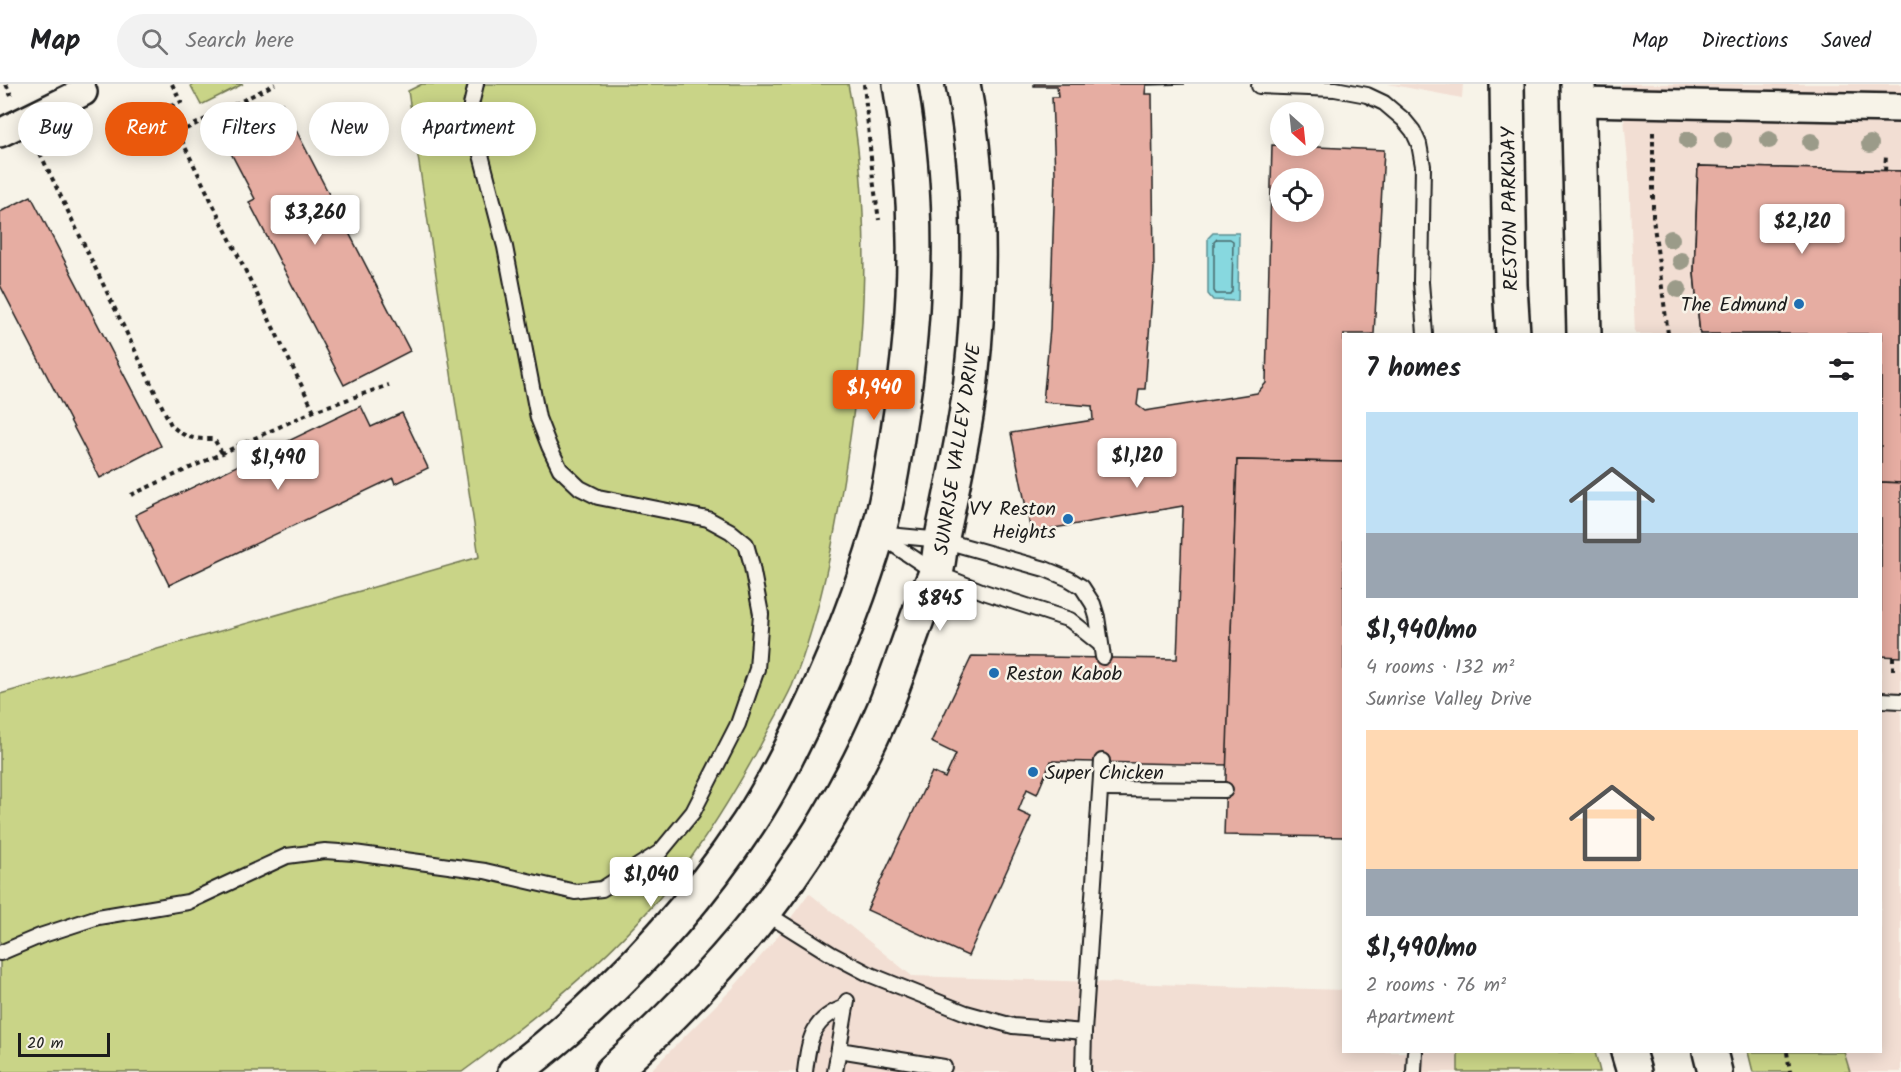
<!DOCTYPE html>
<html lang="en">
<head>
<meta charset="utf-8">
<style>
  :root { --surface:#fff; --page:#f2f2f2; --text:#202124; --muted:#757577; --line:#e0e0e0; --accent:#ea580c }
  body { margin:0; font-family:Kalam,sans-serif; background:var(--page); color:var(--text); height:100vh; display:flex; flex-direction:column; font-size:22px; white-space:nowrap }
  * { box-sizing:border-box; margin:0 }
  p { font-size:20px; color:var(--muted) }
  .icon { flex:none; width:33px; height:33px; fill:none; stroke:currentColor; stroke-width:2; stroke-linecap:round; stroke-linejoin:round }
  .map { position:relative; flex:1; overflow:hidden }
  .side { position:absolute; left:1342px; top:249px; width:540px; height:720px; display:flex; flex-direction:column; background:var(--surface); border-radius:0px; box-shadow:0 3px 15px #0003 }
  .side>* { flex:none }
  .hud { position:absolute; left:18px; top:18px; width:570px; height:54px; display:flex; gap:12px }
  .needle { width:39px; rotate:153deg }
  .controls { position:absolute; left:1270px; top:18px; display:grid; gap:12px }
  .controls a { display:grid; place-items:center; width:54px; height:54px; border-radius:50%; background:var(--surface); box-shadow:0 3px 15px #0003; font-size:30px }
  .scale { position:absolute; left:18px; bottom:15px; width:92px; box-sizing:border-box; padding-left:6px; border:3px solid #1c1c1c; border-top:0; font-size:16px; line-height:21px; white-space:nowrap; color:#1c1c1c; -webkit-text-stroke:4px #f7f3e8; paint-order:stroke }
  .price { position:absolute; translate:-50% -51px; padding:0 14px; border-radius:6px; background:#fff; color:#222; font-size:20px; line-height:39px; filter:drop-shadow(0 2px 3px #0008) }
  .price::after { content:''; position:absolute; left:50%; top:36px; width:18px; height:14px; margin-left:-9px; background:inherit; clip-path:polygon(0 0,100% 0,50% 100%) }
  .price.active { background:var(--accent); color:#fff }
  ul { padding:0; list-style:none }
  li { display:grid; align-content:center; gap:12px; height:318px; padding:0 24px }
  li span { display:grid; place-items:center; height:186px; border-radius:0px; color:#555 }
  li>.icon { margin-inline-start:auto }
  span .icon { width:108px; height:108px; fill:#fffc; stroke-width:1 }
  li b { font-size:26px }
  h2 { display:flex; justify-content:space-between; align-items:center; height:72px; padding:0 24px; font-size:26px }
  .chip { padding:0 21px; border-radius:27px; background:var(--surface); box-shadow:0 3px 15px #0003; font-size:21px; line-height:54px }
  .chip.active { background:var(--accent); color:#fff }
  header { display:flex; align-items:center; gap:36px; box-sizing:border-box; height:84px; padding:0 30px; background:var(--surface); border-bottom:2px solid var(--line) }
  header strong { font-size:28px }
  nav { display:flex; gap:33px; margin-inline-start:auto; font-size:21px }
  .search { width:420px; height:54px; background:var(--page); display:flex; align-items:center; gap:15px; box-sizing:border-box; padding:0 21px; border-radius:33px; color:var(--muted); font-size:22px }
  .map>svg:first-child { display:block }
</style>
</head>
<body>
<header>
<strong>Map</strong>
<div class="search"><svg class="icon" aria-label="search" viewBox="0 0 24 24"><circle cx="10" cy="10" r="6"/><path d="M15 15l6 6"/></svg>Search here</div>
<nav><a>Map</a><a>Directions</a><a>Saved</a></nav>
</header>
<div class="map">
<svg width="1901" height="988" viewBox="0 0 1901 988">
  <rect width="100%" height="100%" fill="#f7f3e8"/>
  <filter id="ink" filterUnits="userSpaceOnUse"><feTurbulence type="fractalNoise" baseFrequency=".0167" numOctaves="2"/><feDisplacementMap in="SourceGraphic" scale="12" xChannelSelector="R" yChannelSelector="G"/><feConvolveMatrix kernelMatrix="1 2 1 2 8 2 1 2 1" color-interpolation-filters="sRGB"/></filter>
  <g filter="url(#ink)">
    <g fill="#f2ded3">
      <polygon points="1388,0 1463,0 1462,14"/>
      <polygon points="1621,0 1901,0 1901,988 1814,988 1810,968 1881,968 1881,250 1635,250 1629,90"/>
      <polygon points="809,809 912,892 1344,906 1344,968 1540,968 1546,988 649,988 732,905 774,857"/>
    </g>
    <g fill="#c9d487" stroke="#727852" stroke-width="1.5">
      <polygon points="190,0 243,0 201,21"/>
      <path d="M422,0H848C871,117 867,237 850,354C838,435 823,526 792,602C783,622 770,642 760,662C737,704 711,747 682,786C622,865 541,930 462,988H0V610L479,473L408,7Z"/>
      <polygon points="1458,968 1595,968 1600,988 1458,988"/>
      <polygon points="1748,968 1844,968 1850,988 1753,988"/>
    </g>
    <polygon fill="#87d8df" stroke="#5c8d91" stroke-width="1.5" points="1213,149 1239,149 1238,217 1213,216 1208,210 1208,154"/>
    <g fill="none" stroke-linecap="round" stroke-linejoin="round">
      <polygon stroke="#47676a" stroke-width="1.5" points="1217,155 1230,155 1233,157 1232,207 1230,210 1216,210 1214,207 1214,158"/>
    </g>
    <g fill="#e6ada2" stroke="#1c1c1c" stroke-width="1.5" fill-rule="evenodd">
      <path d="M1034,0H1185L1146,1L1145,10H1152L1154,185L1145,305H1139L1137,321L1145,327L1257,309L1266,299L1272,61L1384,66L1374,250H1344V378L1237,376L1227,681L1051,677L1037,710L1027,705L1018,727L1031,733L968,872L867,826L932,688L945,694L956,670L931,658L972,572L1177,575L1183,422L1031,448L1011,349L1093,336L1092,322L1043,318L1050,245L1055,90L1052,13H1058L1057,2H1034ZM1281,94H1314V128H1281Z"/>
      <polygon points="282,19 410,267 344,301 249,118 255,115 221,50"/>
      <polygon points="1698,82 1901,87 1901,316 1881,315 1881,250 1700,250 1694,189"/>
      <polygon points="1698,82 1901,87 1901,399 1881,398 1881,250 1700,250 1694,189"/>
      <polygon points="31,112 161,362 100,394 0,201 0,128"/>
      <polygon points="361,322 371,343 402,329 428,384 395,400 393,394 169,501 135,431"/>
      <polygon points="1237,376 1344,378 1344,753 1224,751"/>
      <polygon points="1881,398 1901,399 1901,573 1881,572"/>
    </g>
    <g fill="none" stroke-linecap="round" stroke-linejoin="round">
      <defs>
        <g id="lane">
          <polyline points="1259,2 1335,5 1367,11 1384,19 1404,36 1413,47 1419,60 1423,82 1421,198 1425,250"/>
          <polyline points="878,450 942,456 1045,485 1069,495 1082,503 1093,520 1097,533 1103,573"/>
          <polyline points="879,451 936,489 984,508 1070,536 1100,560"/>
          <polyline points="1881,616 1901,617"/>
          <polyline points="1101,705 1225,706"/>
          <polyline points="764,828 831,870 871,891 966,929 1013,942 1084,948 1102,677"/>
          <polyline points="0,869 40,852 98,833 188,818 287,772 325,767 354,769 485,787 575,808 602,805 660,768 693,728 738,640 757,585 761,530 751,478 746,460 730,447 708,435 598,413 580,404 560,385 549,362 538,334 505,163 473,40 471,21 476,0"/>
          <polyline points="839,966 944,983"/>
          <path d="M805,988C809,955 812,934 846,923"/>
          <polyline points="835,988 847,917"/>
          <polyline points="1083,988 1084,948"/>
          <polyline points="1414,988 1415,968"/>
        </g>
        <g id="street">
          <polyline points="1579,18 1901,24"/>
          <polyline points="0,49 83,8"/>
        </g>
        <g id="secondary">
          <path d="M515,988C604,919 685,835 748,740C774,701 794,659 814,617C839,563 861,507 878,450C888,414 894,377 899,340C918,225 920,115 900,0"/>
          <path d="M612,988C676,930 737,868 787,797C824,745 859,684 884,625C897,593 908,559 920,527C924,515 931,503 935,491C939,481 939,469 941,459C944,442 948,426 951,410C959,372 967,334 971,296C982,198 981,97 963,0"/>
        </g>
        <g id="primary">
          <polyline points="1507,0 1510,201 1513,250"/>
          <polyline points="1578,0 1584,250"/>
          <polyline points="1628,968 1634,988"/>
          <polyline points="1710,968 1715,988"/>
        </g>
      </defs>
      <use href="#lane" stroke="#1c1c1c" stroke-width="18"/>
      <use href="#street" stroke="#1c1c1c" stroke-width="32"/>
      <use href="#secondary" stroke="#1c1c1c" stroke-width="38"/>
      <use href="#primary" stroke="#1c1c1c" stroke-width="38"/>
      <g stroke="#1c1c1c" stroke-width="4" stroke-dasharray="4.5 4.5" stroke-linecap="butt">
        <polyline points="6,0 11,11"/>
        <polyline points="172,0 181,18 166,24 314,327"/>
        <polyline points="864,0 873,95 879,136"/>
        <polyline points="1653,48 1653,134 1668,250"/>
        <polyline points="178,49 275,0"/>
        <path d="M36,61L171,341C186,355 193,355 214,355L222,369"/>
        <polyline points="1885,87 1886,71"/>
        <polyline points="131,411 314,327 389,301"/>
        <polyline points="1893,586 1893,572"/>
        <polyline points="1787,968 1790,988"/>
      </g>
      <use href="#lane" stroke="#f7f3e8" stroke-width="14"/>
      <use href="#street" stroke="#f7f3e8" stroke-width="27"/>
      <use href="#secondary" stroke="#f7f3e8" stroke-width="33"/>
      <use href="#primary" stroke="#f7f3e8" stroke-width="33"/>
    </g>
    <g fill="#9b9b89">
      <circle cx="1688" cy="56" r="9"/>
      <circle cx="1723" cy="56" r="9"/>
      <circle cx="1769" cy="56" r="9"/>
      <circle cx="1811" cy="58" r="9"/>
      <circle cx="1870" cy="60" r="9"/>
      <circle cx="1671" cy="155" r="9"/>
      <circle cx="1681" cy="177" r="9"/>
      <circle cx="1678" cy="205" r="9"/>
    </g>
  </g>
  <g fill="#1f6fb2" stroke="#f7f3e8" stroke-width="2">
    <circle cx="1799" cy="220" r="6"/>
    <circle cx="1068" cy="435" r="6"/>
    <circle cx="994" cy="589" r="6"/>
    <circle cx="1033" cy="688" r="6"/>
  </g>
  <g text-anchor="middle" stroke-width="5" stroke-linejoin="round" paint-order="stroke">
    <g font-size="20" fill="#1c1c1c" stroke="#f7f3e8">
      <text transform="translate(1509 125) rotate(-91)" y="7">RESTON PARKWAY</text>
      <text transform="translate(957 365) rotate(-81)" y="7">SUNRISE VALLEY DRIVE</text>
    </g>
    <g font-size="20" fill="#1c1c1c" stroke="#f7f3e8" text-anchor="end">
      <text x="1787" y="227">The Edmund</text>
      <text x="1056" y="431">VY Reston<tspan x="1056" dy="23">Heights</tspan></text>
      <text x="1006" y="596" text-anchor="start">Reston Kabob</text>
      <text x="1045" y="695" text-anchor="start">Super Chicken</text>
    </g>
  </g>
</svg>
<div class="controls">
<a><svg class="needle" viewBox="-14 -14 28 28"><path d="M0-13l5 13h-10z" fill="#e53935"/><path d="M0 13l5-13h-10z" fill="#757577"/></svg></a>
<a><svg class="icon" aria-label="locate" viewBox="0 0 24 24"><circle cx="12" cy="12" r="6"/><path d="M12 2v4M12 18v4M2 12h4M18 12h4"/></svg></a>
</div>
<div class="scale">20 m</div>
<b class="price" style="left:315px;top:162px">$3,260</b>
<b class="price" style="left:1802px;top:171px">$2,120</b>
<b class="price active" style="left:874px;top:337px">$1,940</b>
<b class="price" style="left:1137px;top:405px">$1,120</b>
<b class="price" style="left:278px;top:407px">$1,490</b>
<b class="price" style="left:940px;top:548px">$845</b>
<b class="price" style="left:651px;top:824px">$1,040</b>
<div class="hud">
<a class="chip">Buy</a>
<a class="chip active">Rent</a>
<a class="chip">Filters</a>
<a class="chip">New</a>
<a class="chip">Apartment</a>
</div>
<section class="side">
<h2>7 homes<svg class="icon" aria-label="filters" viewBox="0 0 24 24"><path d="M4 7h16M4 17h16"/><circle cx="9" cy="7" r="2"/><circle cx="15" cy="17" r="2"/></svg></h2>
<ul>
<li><span style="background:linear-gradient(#bfe0f5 65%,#9aa5b1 0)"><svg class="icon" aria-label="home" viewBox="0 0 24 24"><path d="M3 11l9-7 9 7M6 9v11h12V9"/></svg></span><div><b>$1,940/mo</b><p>4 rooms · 132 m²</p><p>Sunrise Valley Drive</p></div></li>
<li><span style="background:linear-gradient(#ffd9b3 75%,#9aa5b1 0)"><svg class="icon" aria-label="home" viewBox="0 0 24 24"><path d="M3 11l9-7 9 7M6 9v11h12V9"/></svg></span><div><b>$1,490/mo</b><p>2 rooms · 76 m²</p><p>Apartment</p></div></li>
</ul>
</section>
</div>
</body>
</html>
